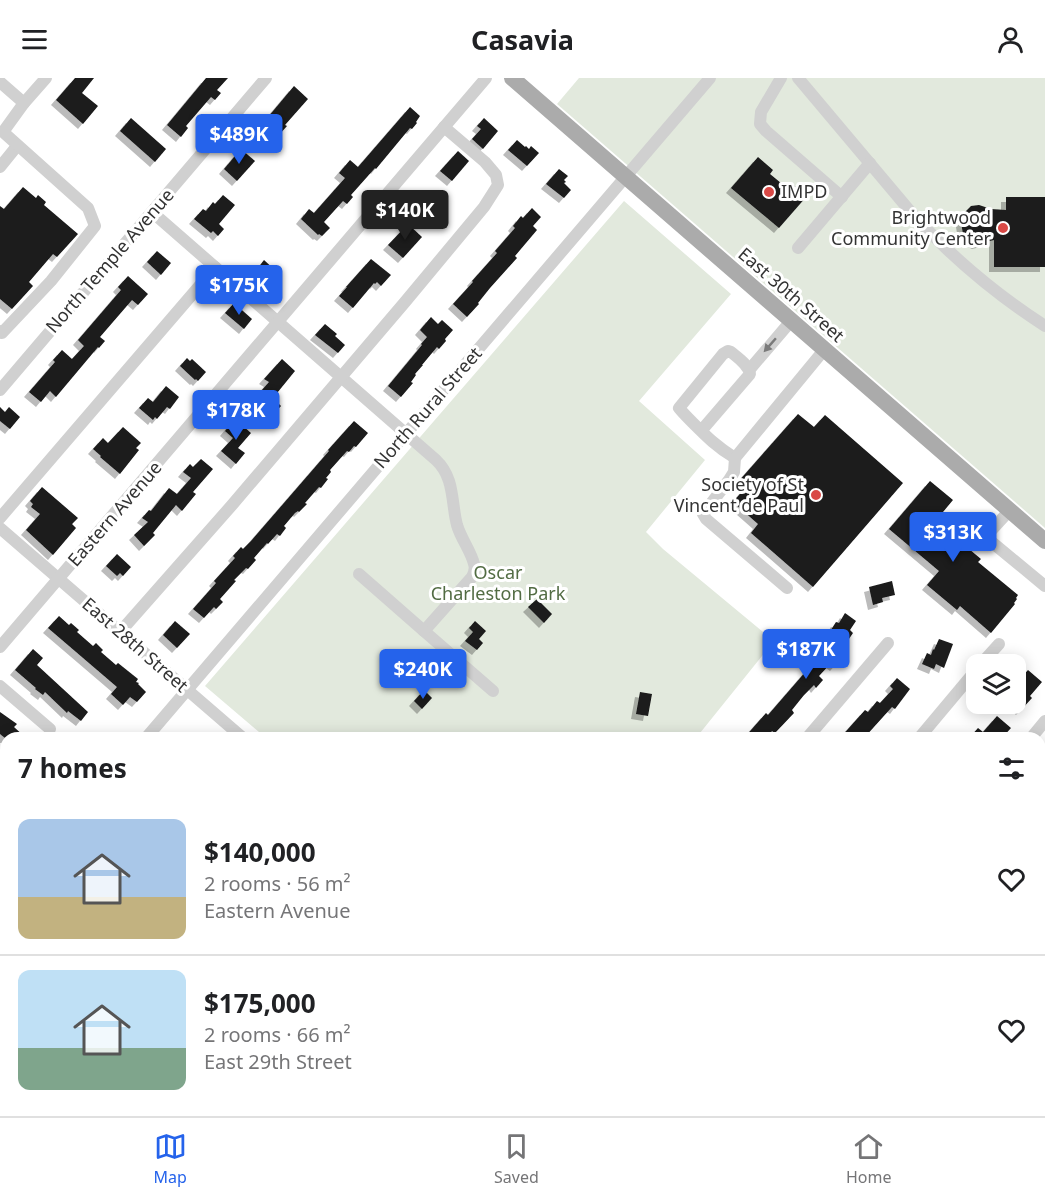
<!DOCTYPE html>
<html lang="en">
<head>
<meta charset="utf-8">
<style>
  :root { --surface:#fff; --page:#f2f2f2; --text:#202124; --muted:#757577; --line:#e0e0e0; --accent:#2563eb }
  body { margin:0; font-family:"Noto Sans",sans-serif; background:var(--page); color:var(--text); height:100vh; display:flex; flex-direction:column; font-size:22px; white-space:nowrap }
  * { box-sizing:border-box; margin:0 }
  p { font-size:20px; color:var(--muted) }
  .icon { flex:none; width:33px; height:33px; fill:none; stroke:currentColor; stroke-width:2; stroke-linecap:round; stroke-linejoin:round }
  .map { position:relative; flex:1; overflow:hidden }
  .details { position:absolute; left:0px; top:654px; width:1046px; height:384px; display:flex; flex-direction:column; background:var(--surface); border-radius:18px 18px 0 0; box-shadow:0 3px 15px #0003 }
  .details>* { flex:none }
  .tools { position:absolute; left:966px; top:576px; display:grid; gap:12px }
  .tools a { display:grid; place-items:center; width:60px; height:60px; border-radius:12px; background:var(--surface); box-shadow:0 3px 15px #0003; font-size:30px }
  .price { position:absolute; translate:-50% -51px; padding:0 14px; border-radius:6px; background:var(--accent); color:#fff; font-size:20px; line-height:39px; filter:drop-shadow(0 2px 3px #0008) }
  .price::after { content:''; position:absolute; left:50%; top:36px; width:18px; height:14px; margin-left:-9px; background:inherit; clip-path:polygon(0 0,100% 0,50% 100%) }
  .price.on { background:#222; color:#fff }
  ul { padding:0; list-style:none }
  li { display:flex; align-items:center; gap:18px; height:150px; padding:0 18px }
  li+li { border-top:2px solid var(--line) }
  li span { display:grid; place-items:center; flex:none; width:168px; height:120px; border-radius:12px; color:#555 }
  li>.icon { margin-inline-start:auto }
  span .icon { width:72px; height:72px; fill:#fffc; stroke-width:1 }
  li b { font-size:26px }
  h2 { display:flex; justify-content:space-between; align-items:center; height:72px; padding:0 18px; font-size:26px }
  header { display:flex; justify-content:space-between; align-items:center; height:78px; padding:0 18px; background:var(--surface); font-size:27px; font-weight:700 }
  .menu { display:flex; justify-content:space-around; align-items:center; height:84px; border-top:2px solid var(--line); background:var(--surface); font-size:16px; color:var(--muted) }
  .menu a { display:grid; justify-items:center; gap:3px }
  .menu .on { color:var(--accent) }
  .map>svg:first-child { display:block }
</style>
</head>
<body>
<header><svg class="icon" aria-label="menu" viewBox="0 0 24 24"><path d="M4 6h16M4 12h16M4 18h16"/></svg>Casavia<svg class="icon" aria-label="person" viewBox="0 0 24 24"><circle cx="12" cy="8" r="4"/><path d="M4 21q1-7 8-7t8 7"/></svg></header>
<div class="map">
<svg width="1045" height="1038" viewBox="0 0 1045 1038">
  <defs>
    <filter id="shadow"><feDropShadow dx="-5" dy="5" stdDeviation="0" flood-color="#0004"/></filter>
  </defs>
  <rect width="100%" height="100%" fill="#fff"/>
  <g fill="#e2e9dd">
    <polygon points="579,0 1045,0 1045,450 557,26"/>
    <polygon points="624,123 731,216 639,323 705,382 646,454 663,471 774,563 696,660 266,660 205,608"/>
  </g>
  <g fill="#1a1a1a" filter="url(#shadow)">
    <polygon points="75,0 94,0 82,15 98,28 83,46 56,22"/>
    <polygon points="206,0 228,0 217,12 221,15 215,22 211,19 186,48 188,50 181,59 167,47"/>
    <polygon points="294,8 308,21 285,47 287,48 278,58 276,56 268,66 258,58 266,48 263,45"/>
    <polygon points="410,29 420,38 416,44 417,45 412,51 410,50 376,91 375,90 351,117 353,119 347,126 343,123 324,144 330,150 322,158 319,156 318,157 301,141 309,131 314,135 345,100 339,95 350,82 358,89"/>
    <polygon points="131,40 166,71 155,84 120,53"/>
    <polygon points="484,40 498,53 483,71 472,61 481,51 477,48"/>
    <polygon points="517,62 525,69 526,68 529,71 531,68 539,75 527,88 508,72"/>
    <polygon points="241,71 255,83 237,103 224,91"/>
    <polygon points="458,73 469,83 452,103 440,93"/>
    <polygon points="758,79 773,92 770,96 787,110 791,105 807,118 779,150 731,110"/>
    <polygon points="559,91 568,98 564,102 566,104 564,105 571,112 564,120 546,106"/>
    <polygon points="23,109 36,120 38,117 46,124 44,127 78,156 57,179 53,176 29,204 33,208 12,231 0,221 0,128 4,131"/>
    <polygon points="436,114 447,125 432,141 421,131"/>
    <polygon points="223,117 235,127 219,146 224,151 218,158 213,153 211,155 194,141 203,131 206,133 213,124 215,126"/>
    <polygon points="1006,119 1045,119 1045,189 994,189 994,162 977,166 969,162 963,156 961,144 964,135 971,128 979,127 991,131 1006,132"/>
    <polygon points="532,130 541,139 533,148 537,152 515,178 517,180 490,210 478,225 479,226 467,239 453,226 473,204 472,203 497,175 495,173 515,150 513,148 521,138 523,140"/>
    <polygon points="408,146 422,159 403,180 388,167"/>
    <polygon points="157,173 171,185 161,197 147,184"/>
    <polygon points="371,181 391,197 381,208 377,204 375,206 374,205 353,230 339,218 347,209 346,209"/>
    <polygon points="264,182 277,194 266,207 261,203 258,206 251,199"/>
    <polygon points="128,198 148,216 138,227 132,222 100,259 105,263 99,270 98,269 56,319 50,313 41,324 29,314 55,284 53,282 62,272 72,281 84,268 78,262 121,212 118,209"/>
    <polygon points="234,225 252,241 244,251 225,235"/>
    <polygon points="431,239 438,246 442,242 453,252 445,261 446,263 439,271 437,269 422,287 423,287 415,296 416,297 411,304 413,305 401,319 388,308 422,267 421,266 427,259 420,252"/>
    <polygon points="325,246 337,256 335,258 345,267 338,275 315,257"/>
    <polygon points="187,280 190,283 192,281 206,294 198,303 196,301 195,302 180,288"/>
    <polygon points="282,281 295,293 273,320 281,328 272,338 254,321 269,304 264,301"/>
    <polygon points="166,308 179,319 170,331 167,329 157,341 155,339 153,342 139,330 148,320 153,324"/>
    <polygon points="0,329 5,334 9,329 20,339 10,351 0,343"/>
    <polygon points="798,336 814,349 825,337 903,405 813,509 751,455 758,446 733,424 745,410 738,404"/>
    <polygon points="235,341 251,355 238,370 245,375 236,386 221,373 233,360 225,353"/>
    <polygon points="354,343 368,355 356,369 354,368 349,374 347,373 330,392 331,394 326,400 328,401 321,410 319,409 305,425 307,426 299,434 298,433 295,435 284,448 286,450 280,458 277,456 268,466 267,465 254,480 256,482 248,491 246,490 234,502 236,503 220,521 223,524 216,531 214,529 204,540 193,531 216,505 214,503 235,480 233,478 241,469 243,471 251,463 329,373 328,372"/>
    <polygon points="123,349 141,365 136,370 139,372 120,396 100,379 101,378 93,371 103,360 108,365"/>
    <polygon points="201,381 213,391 193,414 196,416 182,433 176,427 153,455 155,457 144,468 134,457 148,444 142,440 149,432 151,433 169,410 177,416 191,400 183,394 190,386 193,389"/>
    <polygon points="930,403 953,422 928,452 955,476 963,466 981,481 978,484 1018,517 1016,520 1017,521 1014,525 1015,526 991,555 960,528 957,532 927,507 939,493 889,451"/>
    <polygon points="42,409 78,440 72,446 76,450 53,477 26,452 40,436 31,429 33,426 30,423"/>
    <polygon points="117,476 131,489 123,498 120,495 117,498 106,488"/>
    <polygon points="892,503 895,517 882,520 883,524 873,527 869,509"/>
    <polygon points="537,521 552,536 544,545 528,529"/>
    <polygon points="845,535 856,543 850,552 853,555 838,577 842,580 835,588 831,585 819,598 823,602 816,610 814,607 804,617 792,632 794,635 775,655 772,653 766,660 744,660 766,635 768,637 814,584 812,582 833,557 829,555 836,544 839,545"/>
    <polygon points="59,538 69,547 71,545 79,552 77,554 93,568 96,565 103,572 101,574 116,587 118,585 138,601 136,604 139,605 138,606 146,614 137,624 130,619 123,627 111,616 117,609 48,550"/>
    <polygon points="175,543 190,556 177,570 163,557"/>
    <polygon points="475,543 486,553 479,561 483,565 477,572 465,563 473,554 469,550"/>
    <polygon points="939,561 953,566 944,590 936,586 934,591 922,586 927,575 931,577 933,571 934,572"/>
    <polygon points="33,571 43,580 37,587 88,634 81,643 68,633 67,635 45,614 43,617 35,611 36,610 15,592"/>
    <polygon points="1028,592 1042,604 1030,618 1032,620 1021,632 1016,627 1016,612 1021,606 1018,603"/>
    <polygon points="897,600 910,611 895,631 892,629 864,660 840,660 865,632 868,634 877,623 880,625 893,611 890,608"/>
    <polygon points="424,612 432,620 422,631 414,623"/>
    <polygon points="640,614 652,616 648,638 636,636"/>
    <polygon points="0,634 17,646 14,649 26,660 5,660 0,656"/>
    <polygon points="997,638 1011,650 1002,660 969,660 978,650 983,654"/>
  </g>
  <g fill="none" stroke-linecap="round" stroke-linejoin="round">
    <g stroke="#d0d0d0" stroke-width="12">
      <polyline points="781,0 761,34 760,46 766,53 842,119"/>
      <path d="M798,0L915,139C954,181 997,217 1045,248"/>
      <polyline points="0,4 24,25"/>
      <polyline points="0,89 17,68"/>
      <path d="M152,134L436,382C455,400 451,424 457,447C461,461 471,473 474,486C476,491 474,495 472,499L424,553L493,613"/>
      <polyline points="798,170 870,85"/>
      <polyline points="0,253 2,255 51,203 95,148 88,130 3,54 24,25 46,0"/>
      <polyline points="750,291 791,243"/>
      <polyline points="0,312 266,0"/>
      <path d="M701,353L750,296C748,286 738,280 731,274L728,273L723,276L679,330C683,335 688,340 693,345C707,359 717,369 735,380"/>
      <polyline points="1010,432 988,456 988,461 1045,508"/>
      <polyline points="0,440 208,198 215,189"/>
      <polyline points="0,450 243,660"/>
      <polyline points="359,496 424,553"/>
      <polyline points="787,510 706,441 703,436 729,402 734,394 735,380 824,272"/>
      <polyline points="120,554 232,427 405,224 484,129 498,107 496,97 485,84 444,49"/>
      <polyline points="0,569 486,0"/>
      <polyline points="981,586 999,566"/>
      <polyline points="0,608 50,651"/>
      <polyline points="146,660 710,0"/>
      <polyline points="807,660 888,565"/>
      <polyline points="919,660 976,592"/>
      <polyline points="1031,660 1045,643"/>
      <polyline points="1040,783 1045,777"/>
      <polyline points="1040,910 1045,903"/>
      <polyline points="184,1032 191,1038"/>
      <polyline points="594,1032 601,1038"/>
      <polyline points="98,1038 103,1032"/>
      <polyline points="299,1038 304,1032"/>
      <polyline points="486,1038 492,1032"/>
      <polyline points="710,1038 715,1032"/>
      <polyline points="819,1038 824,1032"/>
      <polyline points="930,1038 935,1032"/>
    </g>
    <polyline stroke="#ababab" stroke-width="16" points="512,0 1045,463"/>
  </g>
  <defs><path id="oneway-solid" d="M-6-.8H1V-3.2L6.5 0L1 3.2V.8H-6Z" transform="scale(1.5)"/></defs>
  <use fill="#7a7a7a" href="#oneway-solid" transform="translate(770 267) rotate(131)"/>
  <g fill="#d94946" stroke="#fff" stroke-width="2">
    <circle cx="769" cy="114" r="6"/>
    <circle cx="1003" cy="150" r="6"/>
    <circle cx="816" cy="417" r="6"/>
  </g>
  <g text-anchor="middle" stroke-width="6" stroke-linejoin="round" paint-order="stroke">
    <g font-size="18" fill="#333" stroke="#fff" text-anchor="end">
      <text x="781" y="120" text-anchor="start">IMPD</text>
      <text x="991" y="146">Brightwood<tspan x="991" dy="21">Community Center</tspan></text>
      <text x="804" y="413">Society of St<tspan x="804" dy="21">Vincent de Paul</tspan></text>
    </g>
    <g font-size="18" fill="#333" stroke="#fff">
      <text transform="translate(110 183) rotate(-49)" y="6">North Temple Avenue</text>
      <text transform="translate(791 217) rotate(41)" y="6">East 30th Street</text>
      <text transform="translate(428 330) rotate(-49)" y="6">North Rural Street</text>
      <text transform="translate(115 436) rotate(-49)" y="6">Eastern Avenue</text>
      <text transform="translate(135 567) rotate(41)" y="6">East 28th Street</text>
    </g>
    <g font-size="18" fill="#526c43" stroke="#fff">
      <text x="498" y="501">Oscar<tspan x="498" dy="21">Charleston Park</tspan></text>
    </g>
  </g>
</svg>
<div class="tools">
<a><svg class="icon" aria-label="layers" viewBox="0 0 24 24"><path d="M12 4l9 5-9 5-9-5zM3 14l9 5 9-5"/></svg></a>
</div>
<b class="price" style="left:239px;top:87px">$489K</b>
<b class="price on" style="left:405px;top:163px">$140K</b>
<b class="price" style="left:239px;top:238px">$175K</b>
<b class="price" style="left:236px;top:363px">$178K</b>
<b class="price" style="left:953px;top:485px">$313K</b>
<b class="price" style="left:806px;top:602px">$187K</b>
<b class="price" style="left:423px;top:622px">$240K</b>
<section class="details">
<h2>7 homes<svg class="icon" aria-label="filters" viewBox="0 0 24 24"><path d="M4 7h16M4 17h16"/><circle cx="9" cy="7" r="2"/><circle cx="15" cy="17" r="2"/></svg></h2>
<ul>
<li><span style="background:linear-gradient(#a9c7e8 65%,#c2b280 0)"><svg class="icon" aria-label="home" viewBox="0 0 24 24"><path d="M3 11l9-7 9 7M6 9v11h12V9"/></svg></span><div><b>$140,000</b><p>2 rooms · 56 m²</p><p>Eastern Avenue</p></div><svg class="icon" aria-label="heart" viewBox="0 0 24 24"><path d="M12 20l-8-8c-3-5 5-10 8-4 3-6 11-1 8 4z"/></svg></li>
<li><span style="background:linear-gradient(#bfe0f5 65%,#7fa58c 0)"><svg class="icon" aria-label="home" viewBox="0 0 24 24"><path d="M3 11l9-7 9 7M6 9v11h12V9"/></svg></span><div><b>$175,000</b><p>2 rooms · 66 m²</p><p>East 29th Street</p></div><svg class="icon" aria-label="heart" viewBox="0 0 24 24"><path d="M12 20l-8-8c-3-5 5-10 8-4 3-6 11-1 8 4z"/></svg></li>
</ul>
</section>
</div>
<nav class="menu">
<a class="on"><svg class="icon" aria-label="map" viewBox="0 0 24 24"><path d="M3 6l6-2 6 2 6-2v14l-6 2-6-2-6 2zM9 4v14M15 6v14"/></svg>Map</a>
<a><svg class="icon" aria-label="saved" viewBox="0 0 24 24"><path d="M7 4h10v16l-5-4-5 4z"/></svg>Saved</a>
<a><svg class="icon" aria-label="home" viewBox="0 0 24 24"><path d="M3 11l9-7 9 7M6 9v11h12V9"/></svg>Home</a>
</nav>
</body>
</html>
